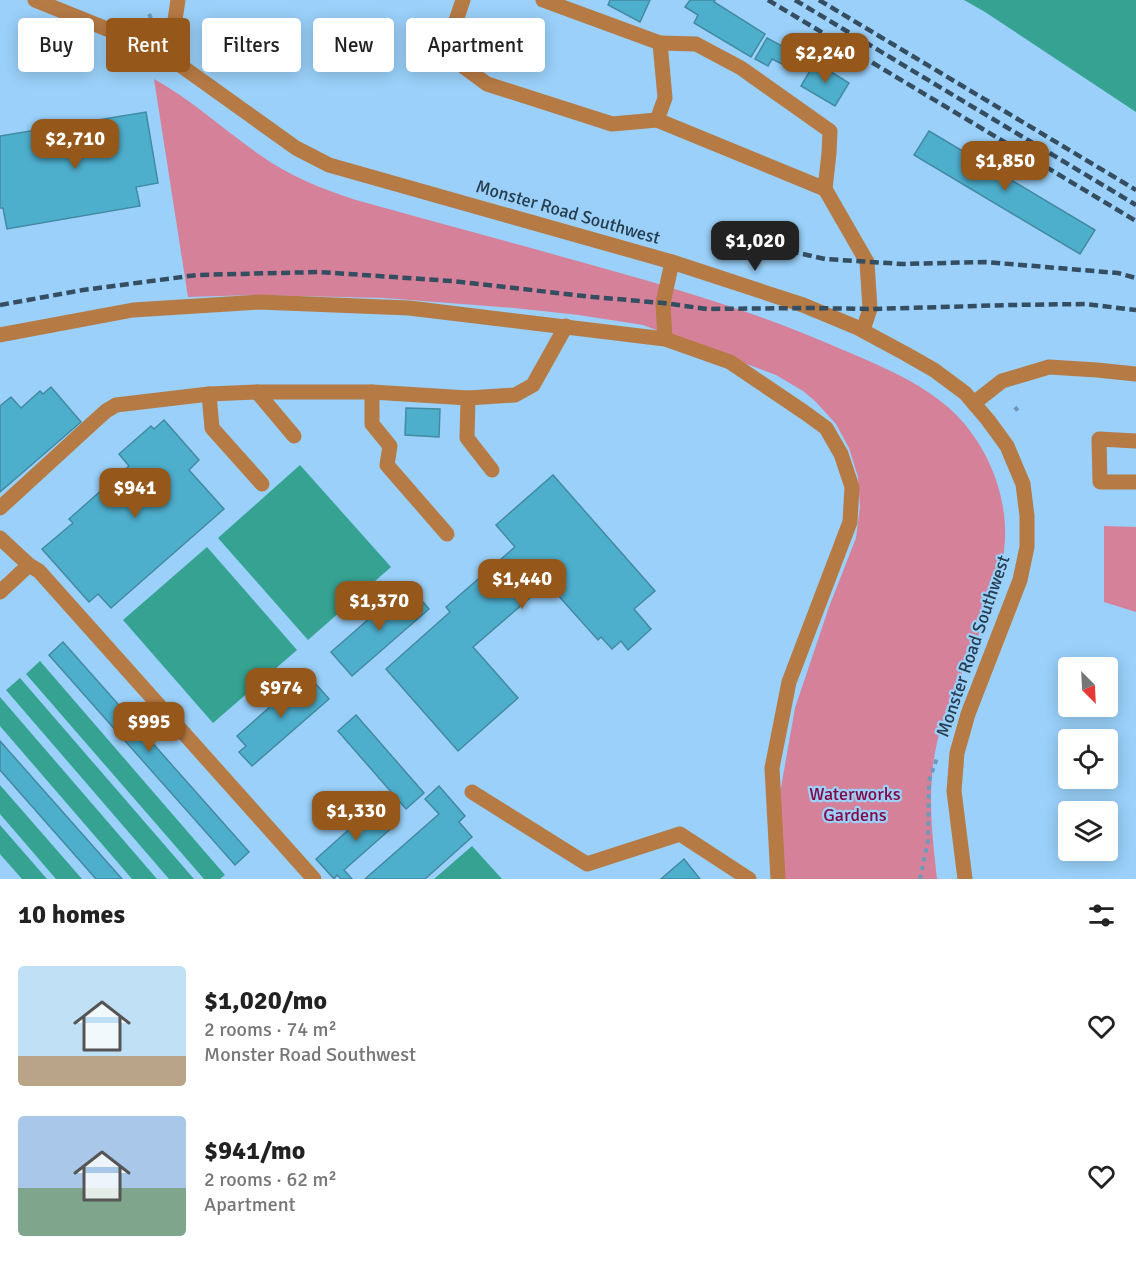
<!DOCTYPE html>
<html lang="en">
<head>
<meta charset="utf-8">
<style>
  :root { --surface:#fff; --page:#f6f6f6; --text:#222; --muted:#767676; --accent:#95581a }
  body { margin:0; font-family:Signika,sans-serif; background:var(--page); color:var(--text); height:100vh; display:flex; flex-direction:column; font-size:22px; white-space:nowrap }
  * { box-sizing:border-box; margin:0 }
  p { font-size:20px; color:var(--muted) }
  .icon { flex:none; width:33px; height:33px; fill:none; stroke:currentColor; stroke-width:2; stroke-linecap:round; stroke-linejoin:round }
  .map { position:relative; height:879px; overflow:hidden }
  .side { display:flex; flex-direction:column; background:var(--surface); flex:1 }
  .side>* { flex:none }
  .banner { position:absolute; left:18px; top:18px; width:600px; height:54px; display:flex; gap:12px }
  .needle { width:39px; rotate:156deg }
  .controls { position:absolute; left:1058px; top:657px; display:grid; gap:12px }
  .controls a { display:grid; place-items:center; width:60px; height:60px; border-radius:6px; background:var(--surface); box-shadow:0 3px 15px #0003; font-size:30px }
  .price { position:absolute; translate:-50% -51px; padding:0 14px; border-radius:12px; background:var(--accent); color:#fff; font-size:20px; line-height:39px; filter:drop-shadow(0 2px 3px #0008) }
  .price::after { content:''; position:absolute; left:50%; top:36px; width:18px; height:14px; margin-left:-9px; background:inherit; clip-path:polygon(0 0,100% 0,50% 100%) }
  .price.on { background:#222; color:#fff }
  ul { padding:0; list-style:none }
  li { display:flex; align-items:center; gap:18px; height:150px; padding:0 18px }
  li span { display:grid; place-items:center; flex:none; width:168px; height:120px; border-radius:6px; color:#555 }
  li>.icon { margin-inline-start:auto }
  span .icon { width:72px; height:72px; fill:#fffc; stroke-width:1 }
  li b { font-size:26px }
  h2 { display:flex; justify-content:space-between; align-items:center; height:72px; padding:0 18px; font-size:26px }
  .chip { padding:0 21px; border-radius:6px; background:var(--surface); box-shadow:0 3px 15px #0003; font-size:21px; line-height:54px }
  .chip.on { background:var(--accent); color:#fff }
  .map>svg:first-child { display:block }
</style>
</head>
<body>
<div class="map">
<svg width="1136" height="879" viewBox="0 0 1136 879">
  <rect width="100%" height="100%" fill="#9ad0f9"/>
  <g fill="#d6819a">
    <path d="M154,79C192,100 224,130 260,155C289,176 322,189 356,200C431,221 506,241 581,262C667,286 752,310 834,346C873,363 916,379 949,408C985,440 1007,491 1005,539C1002,604 962,661 943,721C925,776 931,823 937,879H783L779,799L795,708L829,607L856,538L860,507L858,477L849,448L836,424L815,401L803,391L776,375L643,325L579,315L514,308L384,298L253,295L188,297Z"/>
    <polygon points="1104,526 1136,527 1136,612 1104,602"/>
  </g>
  <g fill="#36a292">
    <polygon points="964,0 1136,0 1136,112 985,12"/>
    <polygon points="300,465 391,567 308,640 218,538"/>
    <polygon points="207,547 297,650 213,723 123,620"/>
    <polygon points="40,661 225,875 220,879 204,879 26,674"/>
    <polygon points="20,678 194,879 169,879 6,690"/>
    <polygon points="0,697 157,879 132,879 0,726"/>
    <polygon points="0,785 82,879 56,879 0,814"/>
    <polygon points="0,825 47,879 22,879 0,854"/>
    <polygon points="472,846 502,879 434,879"/>
  </g>
  <g fill="#4eafcd" stroke="#428aa1" stroke-width="1.5">
    <polygon points="610,0 650,0 640,22 608,5"/>
    <polygon points="690,0 715,0 714,2 765,34 751,57 694,23 698,15 685,7"/>
    <polygon points="767,38 793,52 786,66 772,59 768,66 755,59"/>
    <polygon points="815,62 849,83 835,106 801,86"/>
    <polygon points="146,112 158,183 136,187 140,206 7,229 3,208 0,208 0,136"/>
    <polygon points="929,131 1095,230 1080,254 914,155"/>
    <polygon points="51,387 81,422 0,492 0,406 11,397 21,408 40,391 43,394"/>
    <polygon points="406,408 440,409 439,437 405,435"/>
    <polygon points="164,420 199,460 189,470 224,509 111,608 98,594 89,602 42,549 73,523 69,519 129,466 119,454 151,426 154,429"/>
    <polygon points="553,475 655,591 634,609 651,629 628,650 621,641 612,649 601,637 598,640 547,583 473,647 518,698 458,751 386,669 450,612 446,607 515,547 496,525"/>
    <polygon points="401,591 411,602 418,596 429,609 352,676 331,652"/>
    <polygon points="63,642 249,852 235,865 49,655"/>
    <polygon points="307,674 329,699 252,766 239,752 246,746 237,736"/>
    <polygon points="356,715 424,793 406,809 338,731"/>
    <polygon points="0,741 122,879 96,879 0,770"/>
    <polygon points="439,786 465,816 459,822 472,837 425,879 365,879 439,814 425,799"/>
    <polygon points="383,799 389,805 382,811 395,825 344,870 352,879 341,879 337,875 334,879 316,859"/>
    <polygon points="684,859 700,879 661,879"/>
  </g>
  <g fill="none" stroke-linecap="round" stroke-linejoin="round">
    <g stroke="#6f99b9" stroke-width="4" stroke-dasharray="4.5 4.5" stroke-linecap="butt">
      <polyline points="149,14 154,24"/>
      <polyline points="1015,407 1018,411"/>
      <polyline points="920,879 928,841 929,781 937,758"/>
    </g>
    <g stroke="#b67a45" stroke-width="15">
      <polyline points="35,0 159,50 296,148 329,165 672,262 803,305 856,327 906,354 934,370 965,393 988,420 1007,446 1023,484 1027,516 1027,547 1020,580 968,714 957,753 954,791 965,879"/>
      <polyline points="463,0 445,53 487,84 612,124 657,120 825,189 867,262 870,309 863,330"/>
      <polyline points="543,0 660,43"/>
      <polyline points="159,50 175,20 178,0"/>
      <polyline points="657,120 665,98 660,43 696,44 741,68 830,131 829,153 825,189"/>
      <polyline points="0,335 133,310 259,302 409,308 665,339 730,362 804,412 826,428 841,454 852,487 850,522 789,682 772,768 778,879"/>
      <polyline points="665,339 663,303 672,262"/>
      <polyline points="257,392 294,436"/>
      <polyline points="372,392 372,424 390,446 387,465 447,534"/>
      <polyline points="209,394 212,428 262,484"/>
      <polyline points="468,398 467,438 492,470"/>
      <polyline points="974,403 1002,381 1049,367 1097,370 1136,374"/>
      <polyline points="1136,441 1099,439 1100,482 1136,482"/>
      <polyline points="0,508 96,420 106,411 116,405 209,394 257,392 372,392 468,398 515,395 533,385 566,326"/>
      <polyline points="0,538 29,565 39,571 314,879"/>
      <polyline points="0,592 29,565"/>
      <polyline points="472,792 587,864 680,834 749,879"/>
    </g>
    <g stroke="#344d61" stroke-width="4.5" stroke-dasharray="9 4.5" stroke-linecap="butt">
      <polyline points="768,0 1136,221"/>
      <polyline points="795,0 1136,205"/>
      <polyline points="819,0 1136,190"/>
      <polyline points="764,243 785,250 825,259 902,264 985,262 1118,273 1136,278"/>
      <polyline points="0,305 83,290 197,275 319,272 452,281 593,297 663,303 707,309 810,308 870,309 1012,305 1085,304 1136,310"/>
    </g>
  </g>
  <g text-anchor="middle" stroke-width="4.5" stroke-linejoin="round" paint-order="stroke">
    <g font-size="18" fill="#273d4e" stroke="#9ad0f9">
      <text transform="translate(568 212) rotate(16)" y="6">Monster Road Southwest</text>
      <text transform="translate(973 646) rotate(-71)" y="6">Monster Road Southwest</text>
    </g>
    <g font-size="18" fill="#840742" stroke="#9ad0f9">
      <text x="855" y="800">Waterworks<tspan x="855" dy="21">Gardens</tspan></text>
    </g>
  </g>
</svg>
<div class="controls">
<a><svg class="needle" viewBox="-14 -14 28 28"><path d="M0-13l5 13h-10z" fill="#e53935"/><path d="M0 13l5-13h-10z" fill="#767676"/></svg></a>
<a><svg class="icon" aria-label="locate" viewBox="0 0 24 24"><circle cx="12" cy="12" r="6"/><path d="M12 2v4M12 18v4M2 12h4M18 12h4"/></svg></a>
<a><svg class="icon" aria-label="layers" viewBox="0 0 24 24"><path d="M12 4l9 5-9 5-9-5zM3 14l9 5 9-5"/></svg></a>
</div>
<b class="price" style="left:825px;top:84px">$2,240</b>
<b class="price" style="left:75px;top:170px">$2,710</b>
<b class="price" style="left:1005px;top:192px">$1,850</b>
<b class="price on" style="left:755px;top:272px">$1,020</b>
<b class="price" style="left:135px;top:519px">$941</b>
<b class="price" style="left:522px;top:610px">$1,440</b>
<b class="price" style="left:379px;top:632px">$1,370</b>
<b class="price" style="left:281px;top:719px">$974</b>
<b class="price" style="left:149px;top:753px">$995</b>
<b class="price" style="left:356px;top:842px">$1,330</b>
<div class="banner">
<a class="chip">Buy</a>
<a class="chip on">Rent</a>
<a class="chip">Filters</a>
<a class="chip">New</a>
<a class="chip">Apartment</a>
</div>
</div>
<section class="side">
<h2>10 homes<svg class="icon" aria-label="filters" viewBox="0 0 24 24"><path d="M4 7h16M4 17h16"/><circle cx="9" cy="7" r="2"/><circle cx="15" cy="17" r="2"/></svg></h2>
<ul>
<li><span style="background:linear-gradient(#bfe0f5 75%,#b9a48a 0)"><svg class="icon" aria-label="home" viewBox="0 0 24 24"><path d="M3 11l9-7 9 7M6 9v11h12V9"/></svg></span><div><b>$1,020/mo</b><p>2 rooms · 74 m²</p><p>Monster Road Southwest</p></div><svg class="icon" aria-label="heart" viewBox="0 0 24 24"><path d="M12 20l-8-8c-3-5 5-10 8-4 3-6 11-1 8 4z"/></svg></li>
<li><span style="background:linear-gradient(#a9c7e8 60%,#7fa58c 0)"><svg class="icon" aria-label="home" viewBox="0 0 24 24"><path d="M3 11l9-7 9 7M6 9v11h12V9"/></svg></span><div><b>$941/mo</b><p>2 rooms · 62 m²</p><p>Apartment</p></div><svg class="icon" aria-label="heart" viewBox="0 0 24 24"><path d="M12 20l-8-8c-3-5 5-10 8-4 3-6 11-1 8 4z"/></svg></li>
</ul>
</section>
</body>
</html>
